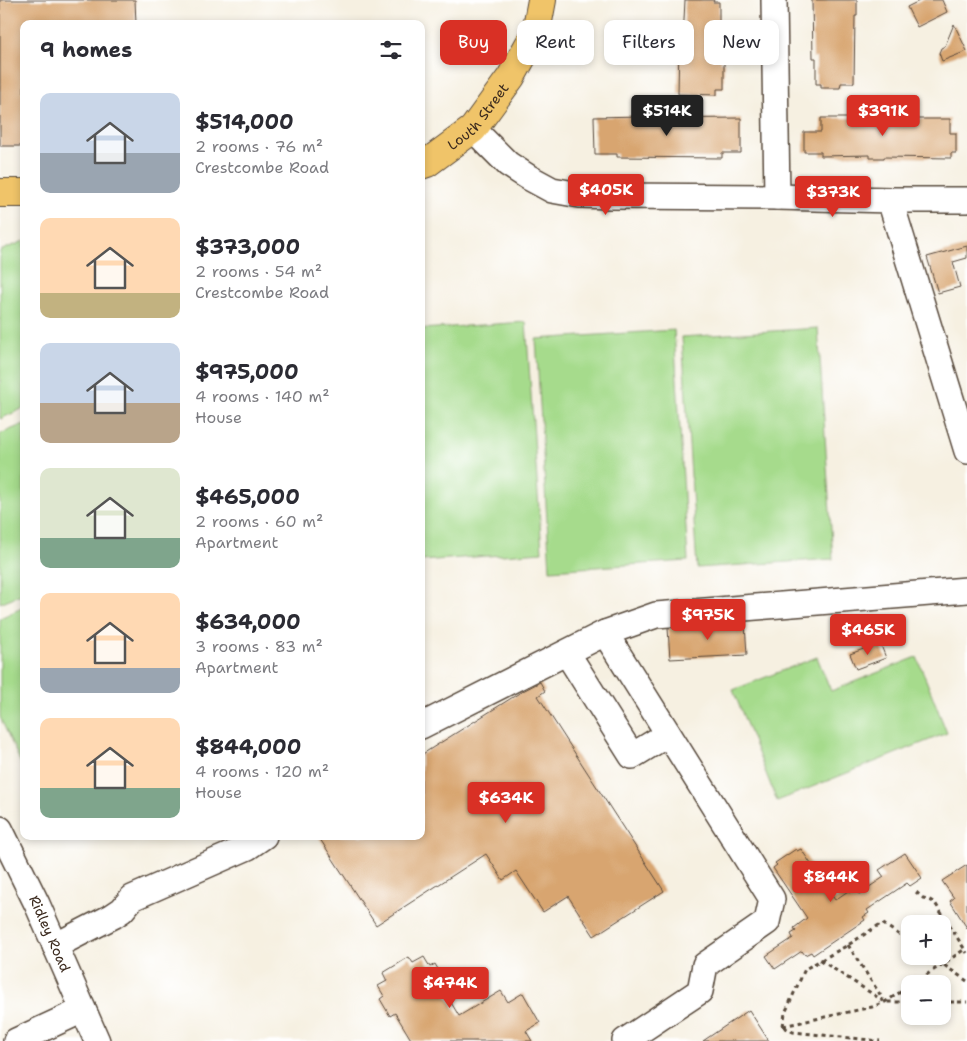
<!DOCTYPE html>
<html lang="en">
<head>
<meta charset="utf-8">
<style>
  :root { --surface:#fff; --page:#f2f2f3; --text:#2b2b33; --muted:#7c7c81; --accent:#d93025 }
  body { margin:0; font-family:"Shantell Sans",sans-serif; background:var(--page); color:var(--text); height:100vh; display:flex; flex-direction:column; font-size:19px; white-space:nowrap }
  * { box-sizing:border-box; margin:0 }
  p { font-size:16px; color:var(--muted) }
  .icon { flex:none; width:28px; height:28px; fill:none; stroke:currentColor; stroke-width:2; stroke-linecap:round; stroke-linejoin:round }
  .map { position:relative; flex:1; overflow:hidden }
  .sheet { position:absolute; left:20px; top:20px; width:405px; height:820px; display:flex; flex-direction:column; background:var(--surface); border-radius:10px; box-shadow:0 2px 8px #0003 }
  .sheet>* { flex:none }
  .guide { position:absolute; left:440px; top:20px; width:451px; height:45px; display:flex; gap:10px }
  .fabs { position:absolute; left:901px; top:915px; display:grid; gap:10px }
  .fabs a { display:grid; place-items:center; width:50px; height:50px; border-radius:10px; background:var(--surface); box-shadow:0 2px 8px #0003; font-size:25px }
  .price { position:absolute; translate:-50% -42px; padding:0 11px; border-radius:5px; background:var(--accent); color:#fff; font-size:16px; line-height:32px; filter:drop-shadow(0 1px 2px #0008) }
  .price::after { content:''; position:absolute; left:50%; top:30px; width:15px; height:11px; margin-left:-8px; background:inherit; clip-path:polygon(0 0,100% 0,50% 100%) }
  .price.active { background:#222; color:#fff }
  ul { padding:0; list-style:none }
  li { display:flex; align-items:center; gap:15px; height:125px; padding:0 20px }
  li span { display:grid; place-items:center; flex:none; width:140px; height:100px; border-radius:10px; color:#555 }
  li>.icon { margin-inline-start:auto }
  span .icon { width:60px; height:60px; fill:#fffc; stroke-width:1 }
  li b { font-size:21px }
  h2 { display:flex; justify-content:space-between; align-items:center; height:60px; padding:0 20px; font-size:21px }
  .chip { padding:0 18px; border-radius:10px; background:var(--surface); box-shadow:0 2px 8px #0003; font-size:18px; line-height:45px }
  .chip.active { background:var(--accent); color:#fff }
  .map>svg:first-child { display:block }
</style>
</head>
<body>
<div class="map">
<svg width="967" height="1041" viewBox="0 0 967 1041">
  <rect width="100%" height="100%" fill="#fff"/>
  <filter id="ink" filterUnits="userSpaceOnUse"><feTurbulence type="fractalNoise" baseFrequency=".02" numOctaves="2"/><feDisplacementMap in="SourceGraphic" scale="10" xChannelSelector="R" yChannelSelector="G"/><feConvolveMatrix kernelMatrix="1 2 1 2 8 2 1 2 1" color-interpolation-filters="sRGB"/></filter>
  <filter id="wash" filterUnits="userSpaceOnUse"><feTurbulence type="fractalNoise" baseFrequency=".0096" numOctaves="4" result="noise"/><feDisplacementMap in="SourceGraphic" scale="20" xChannelSelector="R" yChannelSelector="G"/><feGaussianBlur stdDeviation="1.12" result="paint"/><feColorMatrix in="noise" values="0 0 0 0 0 0 0 0 0 0 0 0 0 0 0 0 0 1.4 0 .05"/><feComposite in="paint" operator="in"/></filter>
  <g filter="url(#wash)">
    <rect width="100%" height="100%" fill="#f6f0e1"/>
    <g fill="#a6db8c" stroke="#708255">
      <polygon points="24,241 24,408 0,419 0,251"/>
      <polygon points="526,322 542,552 421,561 421,329"/>
      <polygon points="818,328 833,559 697,568 682,337"/>
      <polygon points="674,330 688,561 550,570 536,339"/>
      <polygon points="24,424 24,593 0,603 0,434"/>
      <polygon points="24,607 24,770 0,717 0,618"/>
      <polygon points="817,657 831,691 917,657 947,733 777,801 733,690"/>
    </g>
    <g id="blocks">
      <g fill="#d8a56f">
        <polygon points="0,0 135,0 136,24 24,24 24,146 0,146"/>
        <polygon points="685,0 714,0 713,2 719,2 719,31 722,32 721,62 724,62 724,89 717,89 717,95 678,94 679,40 683,40"/>
        <polygon points="812,0 857,0 857,16 855,16 854,83 841,83 840,88 821,88 821,84 816,84 816,58 813,58"/>
        <polygon points="921,0 942,0 947,12 917,27 907,7"/>
        <polygon points="954,24 967,51 942,61 939,53 941,48 945,46"/>
        <polygon points="891,115 910,115 910,119 950,119 950,133 956,133 956,153 951,153 951,158 884,157 884,158 870,158 870,155 821,156 821,152 804,152 804,132 821,132 821,118 851,118 851,116 891,116"/>
        <polygon points="642,116 642,119 741,118 741,153 722,153 722,158 617,157 617,154 595,154 594,117"/>
        <polygon points="967,246 967,258 953,262 960,287 938,293 927,257"/>
        <polygon points="745,624 747,655 670,659 668,628"/>
        <polygon points="880,643 886,658 856,669 850,654"/>
        <polygon points="540,682 545,691 538,696 664,891 594,936 568,896 543,912 516,871 503,880 486,854 376,925 318,836 421,836 421,755 521,692"/>
        <polygon points="796,849 797,851 801,849 835,900 848,891 849,893 855,889 859,894 884,877 879,870 905,853 922,878 910,886 907,883 867,910 869,913 863,917 865,920 813,955 811,952 805,955 802,951 775,969 766,956 793,938 791,934 796,931 794,928 807,918 773,868 777,865 775,863"/>
        <polygon points="967,865 967,928 950,901 954,898 942,881"/>
        <polygon points="409,957 413,963 424,957 430,967 435,964 445,981 440,984 459,1016 501,991 508,1002 523,993 540,1023 526,1031 532,1041 412,1041 395,1013 390,1016 380,999 384,996 378,986 387,981 383,973"/>
        <polygon points="749,1010 769,1041 703,1041"/>
      </g>
    </g>
  </g>
  <g filter="url(#ink)">
    <use href="#blocks" fill-opacity="0" stroke="#57483b" stroke-width="1"/>
    <g fill="none" stroke-linecap="round" stroke-linejoin="round">
      <defs>
        <g id="minor">
          <polyline points="774,0 777,197"/>
          <polyline points="473,129 508,164 528,177 552,190 580,195 611,196 777,197 890,200 967,200"/>
          <polyline points="890,200 967,451"/>
          <polyline points="605,633 772,899 767,922 705,965 700,991 625,1041"/>
          <polyline points="567,653 632,756 668,734"/>
          <polyline points="421,726 605,633 656,615 967,590"/>
          <path id="s1" d="M0,829L37,904L97,1041"/>
          <polyline points="55,946 113,916 122,910 132,898 248,847 264,836"/>
          <polyline points="16,1041 83,1010"/>
        </g>
        <g id="major">
          <path id="s2" d="M421,165L427,163L473,129L511,77L536,32L542,0"/>
          <polyline points="0,193 24,193"/>
        </g>
      </defs>
      <use href="#minor" stroke="#57483b" stroke-width="28"/>
      <use href="#major" stroke="#57483b" stroke-width="30"/>
      <g stroke="#57483b" stroke-width="3" stroke-dasharray="4 4" stroke-linecap="butt">
        <polyline points="916,892 923,898 928,899 935,903 967,953"/>
        <polyline points="848,945 883,999"/>
        <polyline points="931,956 967,981"/>
        <polyline points="820,960 885,1002 910,1002"/>
        <polyline points="913,984 965,949"/>
        <polyline points="942,1002 967,1002"/>
        <polyline points="783,1026 785,1013 805,969 848,945 882,923 910,942"/>
        <polyline points="783,1026 872,1007 885,1002 910,986"/>
        <polyline points="784,1027 793,1032 880,1041"/>
      </g>
      <use href="#minor" stroke="#fff" stroke-width="25"/>
      <use href="#major" stroke="#f0c469" stroke-width="28"/>
    </g>
  </g>
  <g text-anchor="middle" stroke-width="4.5" stroke-linejoin="round" paint-order="stroke">
    <g font-size="14" fill="#3b2a1e" stroke="#fff">
      <text dy="5" stroke="none"><textPath href="#s2" startOffset="76">Louth Street</textPath></text>
      <text dy="5" stroke="none"><textPath href="#s1" startOffset="116">Ridley Road</textPath></text>
    </g>
  </g>
</svg>
<div class="fabs">
<a>+</a>
<a>−</a>
</div>
<b class="price active" style="left:667px;top:137px">$514K</b>
<b class="price" style="left:883px;top:137px">$391K</b>
<b class="price" style="left:606px;top:216px">$405K</b>
<b class="price" style="left:833px;top:218px">$373K</b>
<b class="price" style="left:708px;top:641px">$975K</b>
<b class="price" style="left:868px;top:656px">$465K</b>
<b class="price" style="left:506px;top:824px">$634K</b>
<b class="price" style="left:831px;top:903px">$844K</b>
<b class="price" style="left:450px;top:1009px">$474K</b>
<div class="guide">
<a class="chip active">Buy</a>
<a class="chip">Rent</a>
<a class="chip">Filters</a>
<a class="chip">New</a>
</div>
<section class="sheet">
<h2>9 homes<svg class="icon" aria-label="filters" viewBox="0 0 24 24"><path d="M4 7h16M4 17h16"/><circle cx="9" cy="7" r="2"/><circle cx="15" cy="17" r="2"/></svg></h2>
<ul>
<li><span style="background:linear-gradient(#c9d6e8 60%,#9aa5b1 0)"><svg class="icon" aria-label="home" viewBox="0 0 24 24"><path d="M3 11l9-7 9 7M6 9v11h12V9"/></svg></span><div><b>$514,000</b><p>2 rooms · 76 m²</p><p>Crestcombe Road</p></div></li>
<li><span style="background:linear-gradient(#ffd9b3 75%,#c2b280 0)"><svg class="icon" aria-label="home" viewBox="0 0 24 24"><path d="M3 11l9-7 9 7M6 9v11h12V9"/></svg></span><div><b>$373,000</b><p>2 rooms · 54 m²</p><p>Crestcombe Road</p></div></li>
<li><span style="background:linear-gradient(#c9d6e8 60%,#b9a48a 0)"><svg class="icon" aria-label="home" viewBox="0 0 24 24"><path d="M3 11l9-7 9 7M6 9v11h12V9"/></svg></span><div><b>$975,000</b><p>4 rooms · 140 m²</p><p>House</p></div></li>
<li><span style="background:linear-gradient(#dfe7d0 70%,#7fa58c 0)"><svg class="icon" aria-label="home" viewBox="0 0 24 24"><path d="M3 11l9-7 9 7M6 9v11h12V9"/></svg></span><div><b>$465,000</b><p>2 rooms · 60 m²</p><p>Apartment</p></div></li>
<li><span style="background:linear-gradient(#ffd9b3 75%,#9aa5b1 0)"><svg class="icon" aria-label="home" viewBox="0 0 24 24"><path d="M3 11l9-7 9 7M6 9v11h12V9"/></svg></span><div><b>$634,000</b><p>3 rooms · 83 m²</p><p>Apartment</p></div></li>
<li><span style="background:linear-gradient(#ffd9b3 70%,#7fa58c 0)"><svg class="icon" aria-label="home" viewBox="0 0 24 24"><path d="M3 11l9-7 9 7M6 9v11h12V9"/></svg></span><div><b>$844,000</b><p>4 rooms · 120 m²</p><p>House</p></div></li>
</ul>
</section>
</div>
</body>
</html>
